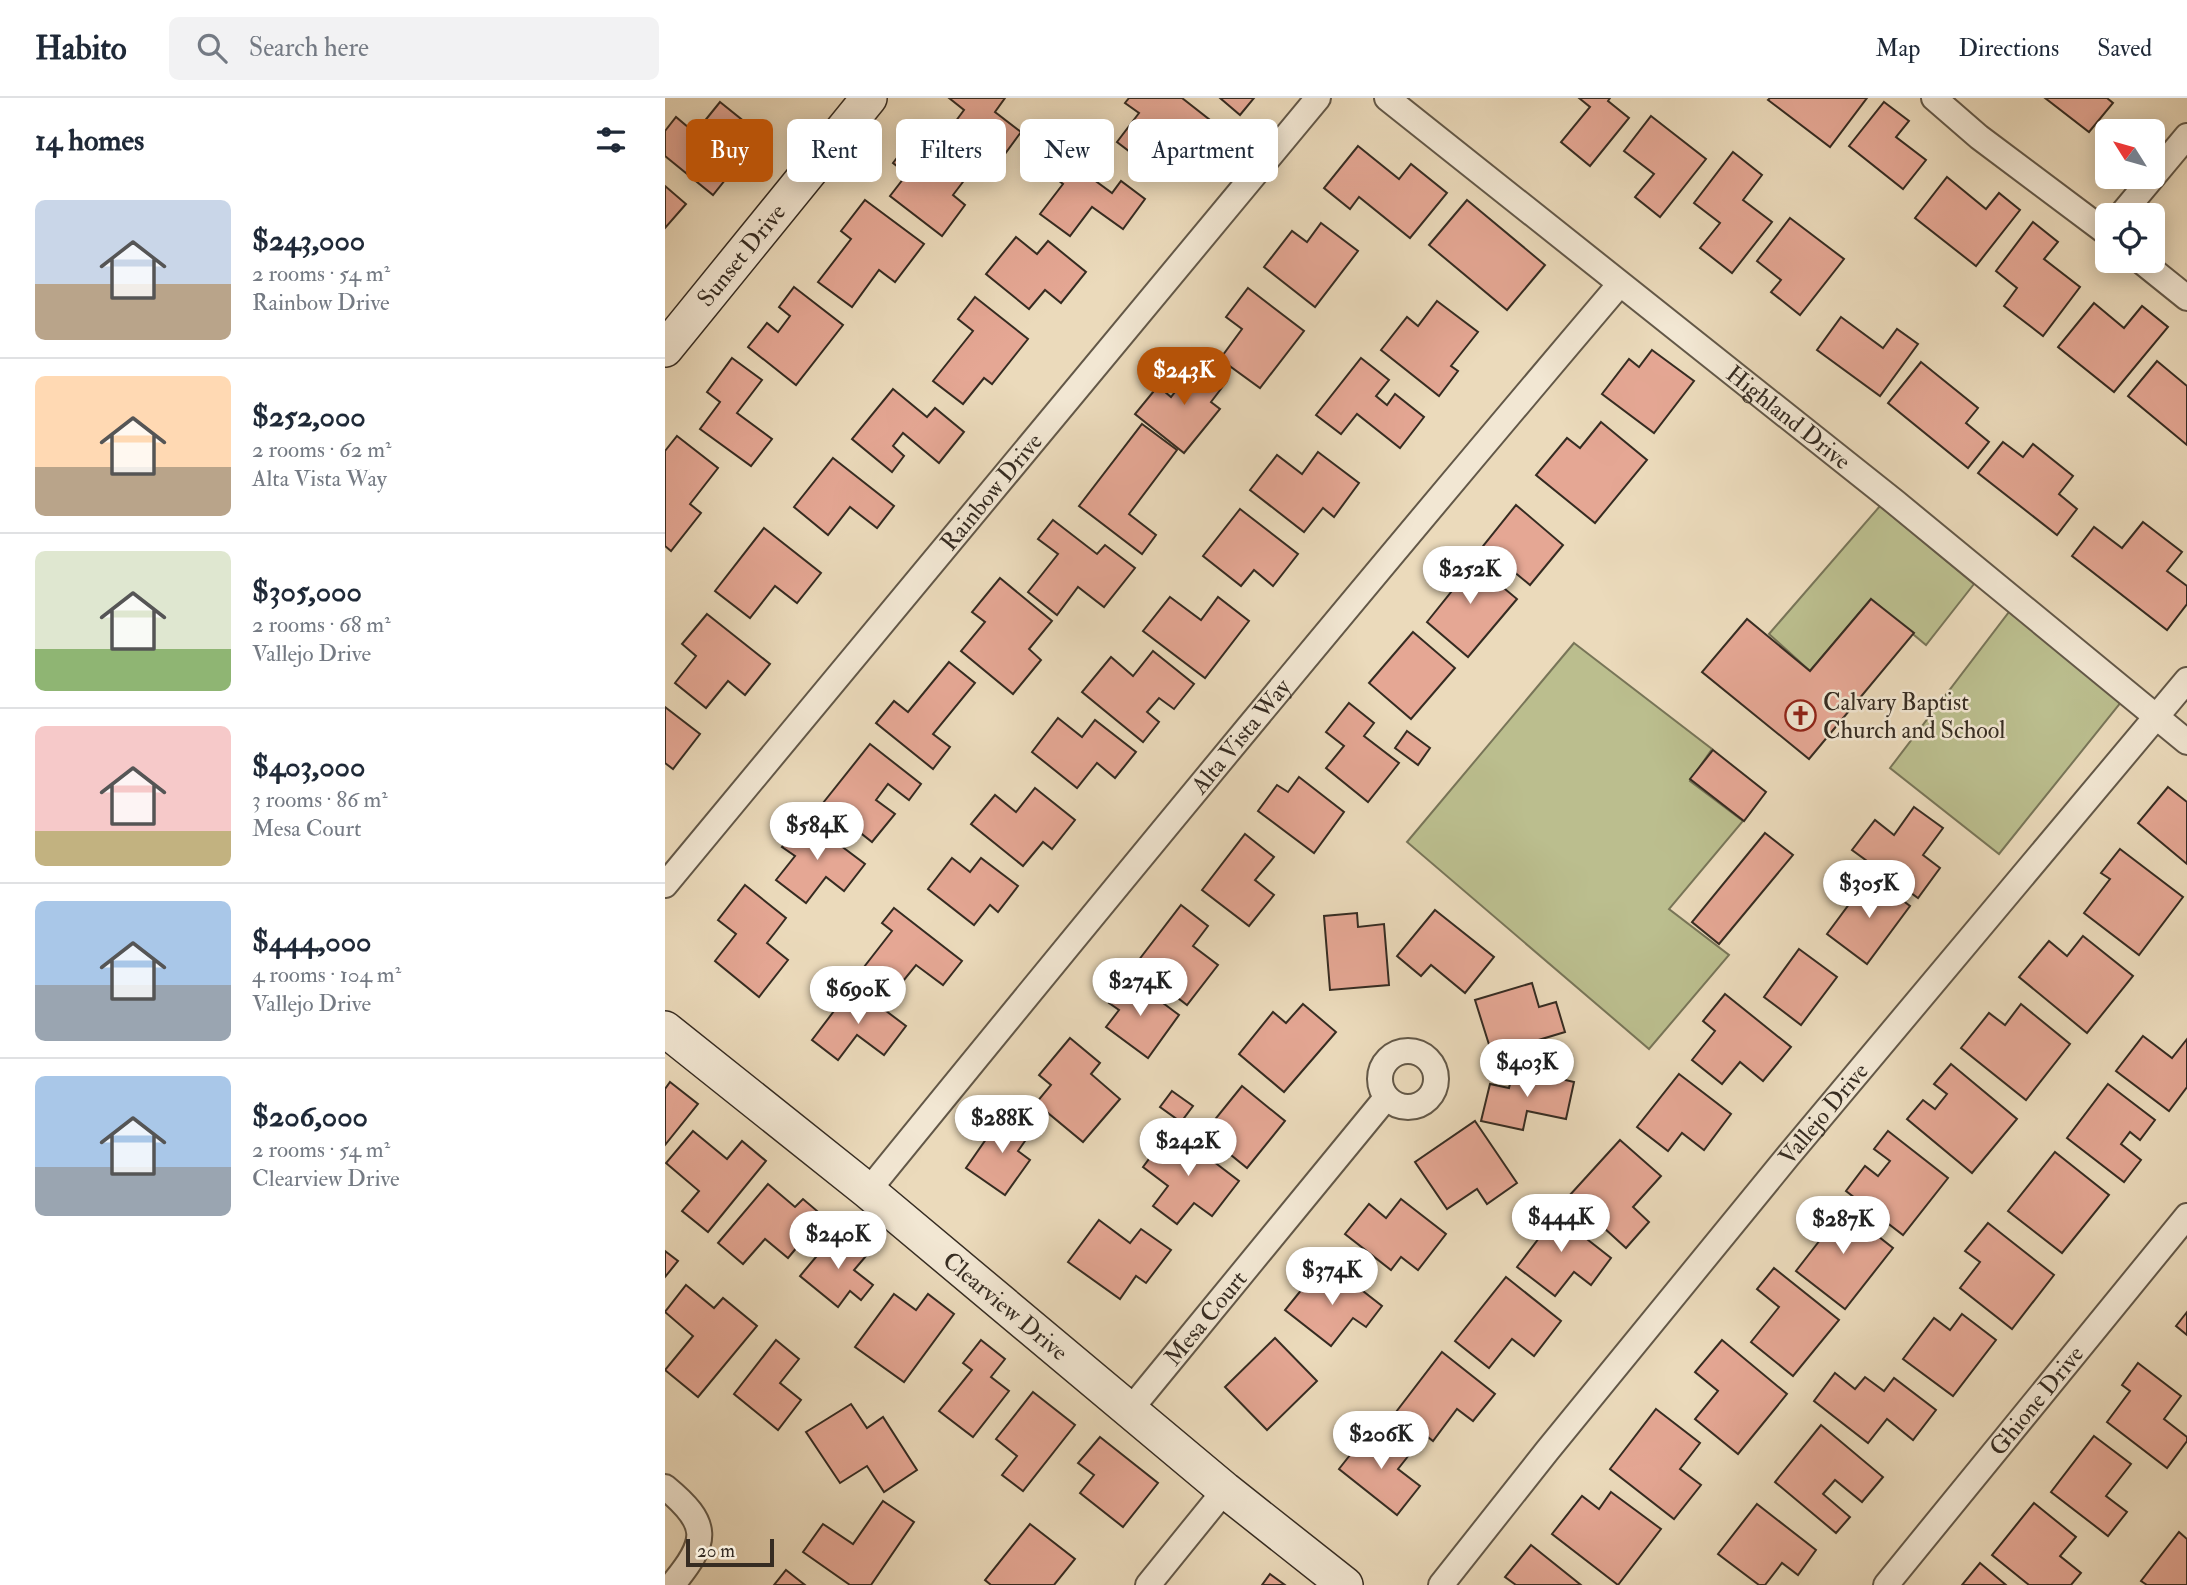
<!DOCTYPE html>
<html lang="en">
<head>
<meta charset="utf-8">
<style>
  :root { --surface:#fff; --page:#f2f2f3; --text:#1f2937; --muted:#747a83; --line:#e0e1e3; --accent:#b45309 }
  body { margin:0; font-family:"IM FELL Double Pica",serif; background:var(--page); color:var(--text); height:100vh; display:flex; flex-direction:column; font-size:26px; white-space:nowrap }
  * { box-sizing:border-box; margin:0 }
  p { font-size:23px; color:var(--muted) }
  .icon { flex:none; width:38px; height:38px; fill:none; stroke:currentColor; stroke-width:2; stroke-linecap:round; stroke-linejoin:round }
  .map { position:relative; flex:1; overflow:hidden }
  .side { display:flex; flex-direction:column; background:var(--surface); width:665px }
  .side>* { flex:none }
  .hud { position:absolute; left:21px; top:21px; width:665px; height:63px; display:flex; gap:14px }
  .needle { width:46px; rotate:307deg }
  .tools { position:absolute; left:1430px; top:21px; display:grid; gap:14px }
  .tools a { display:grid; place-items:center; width:70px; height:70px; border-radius:10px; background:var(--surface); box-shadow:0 4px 18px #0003; font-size:35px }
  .scale { position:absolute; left:21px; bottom:18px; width:88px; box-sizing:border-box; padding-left:7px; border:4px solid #362c22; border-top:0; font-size:19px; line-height:24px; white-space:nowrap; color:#362c22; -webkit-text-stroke:5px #f2e7d3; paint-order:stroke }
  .price { position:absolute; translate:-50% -60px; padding:0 16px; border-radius:24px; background:#fff; color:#222; font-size:23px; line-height:46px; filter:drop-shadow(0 2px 4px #0008) }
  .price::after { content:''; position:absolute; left:50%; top:42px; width:21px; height:16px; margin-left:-10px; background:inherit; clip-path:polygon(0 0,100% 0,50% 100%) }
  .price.on { background:var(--accent); color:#fff }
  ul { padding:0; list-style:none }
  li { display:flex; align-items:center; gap:21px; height:175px; padding:0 35px }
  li+li { border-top:2px solid var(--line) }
  li span { display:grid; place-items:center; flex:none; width:196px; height:140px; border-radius:10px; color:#555 }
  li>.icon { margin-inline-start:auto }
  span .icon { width:84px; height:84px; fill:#fffc; stroke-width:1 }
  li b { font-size:30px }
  h2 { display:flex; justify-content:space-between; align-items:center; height:84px; padding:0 35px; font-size:30px }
  .tag { padding:0 24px; border-radius:10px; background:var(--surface); box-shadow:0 4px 18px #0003; font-size:24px; line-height:63px }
  .tag.on { background:var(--accent); color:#fff }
  header { display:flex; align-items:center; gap:42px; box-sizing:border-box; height:98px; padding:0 35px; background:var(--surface); border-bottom:2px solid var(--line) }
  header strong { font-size:33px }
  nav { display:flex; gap:38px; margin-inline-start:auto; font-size:24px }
  .search { width:490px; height:63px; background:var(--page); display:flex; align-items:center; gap:18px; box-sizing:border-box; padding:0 24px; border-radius:10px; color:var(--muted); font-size:26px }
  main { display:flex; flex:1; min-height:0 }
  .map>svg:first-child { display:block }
</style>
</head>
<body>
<header>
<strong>Habito</strong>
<div class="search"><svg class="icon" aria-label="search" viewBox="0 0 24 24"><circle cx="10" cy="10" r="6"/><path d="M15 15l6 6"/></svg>Search here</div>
<nav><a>Map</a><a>Directions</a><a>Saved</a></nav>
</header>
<main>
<section class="side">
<h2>14 homes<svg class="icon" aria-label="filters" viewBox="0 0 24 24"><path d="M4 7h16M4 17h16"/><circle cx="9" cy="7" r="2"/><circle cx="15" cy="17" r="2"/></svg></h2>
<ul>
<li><span style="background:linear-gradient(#c9d6e8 60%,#b9a48a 0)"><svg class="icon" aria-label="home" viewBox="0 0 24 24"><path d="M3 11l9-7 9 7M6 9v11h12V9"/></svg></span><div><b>$243,000</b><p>2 rooms · 54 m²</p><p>Rainbow Drive</p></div></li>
<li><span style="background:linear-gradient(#ffd9b3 65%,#b9a48a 0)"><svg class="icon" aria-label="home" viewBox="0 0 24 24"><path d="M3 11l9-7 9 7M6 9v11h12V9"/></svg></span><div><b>$252,000</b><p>2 rooms · 62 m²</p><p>Alta Vista Way</p></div></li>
<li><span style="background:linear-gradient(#dfe7d0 70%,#8fb573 0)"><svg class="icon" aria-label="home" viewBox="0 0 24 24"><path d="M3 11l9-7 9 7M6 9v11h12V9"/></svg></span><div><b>$305,000</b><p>2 rooms · 68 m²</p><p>Vallejo Drive</p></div></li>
<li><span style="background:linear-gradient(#f6c9c9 75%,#c2b280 0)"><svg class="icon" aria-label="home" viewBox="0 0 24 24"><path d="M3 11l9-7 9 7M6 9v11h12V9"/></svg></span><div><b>$403,000</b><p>3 rooms · 86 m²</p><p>Mesa Court</p></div></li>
<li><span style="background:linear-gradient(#a9c7e8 60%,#9aa5b1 0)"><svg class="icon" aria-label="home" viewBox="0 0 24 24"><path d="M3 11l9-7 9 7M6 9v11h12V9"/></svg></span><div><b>$444,000</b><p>4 rooms · 104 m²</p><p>Vallejo Drive</p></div></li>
<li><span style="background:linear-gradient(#a9c7e8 65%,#9aa5b1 0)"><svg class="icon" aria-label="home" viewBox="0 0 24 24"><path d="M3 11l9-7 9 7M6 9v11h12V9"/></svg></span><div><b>$206,000</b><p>2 rooms · 54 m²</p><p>Clearview Drive</p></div></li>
</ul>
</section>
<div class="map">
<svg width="1522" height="1487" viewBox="0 0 1522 1487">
  <rect width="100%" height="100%" fill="#ebdabb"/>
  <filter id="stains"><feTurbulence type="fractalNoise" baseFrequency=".00286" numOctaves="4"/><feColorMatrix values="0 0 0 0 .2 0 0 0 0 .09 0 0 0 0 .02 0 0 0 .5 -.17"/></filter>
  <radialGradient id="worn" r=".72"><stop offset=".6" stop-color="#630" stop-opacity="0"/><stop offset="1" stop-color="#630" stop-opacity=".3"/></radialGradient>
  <g fill="#bbbe8e" stroke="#787558" stroke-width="2">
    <polygon points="1215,408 1309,486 1261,547 1206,501 1145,573 1104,536"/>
    <polygon points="1344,514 1457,603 1334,756 1225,670"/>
    <polygon points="909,545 1047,651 1025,683 1078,723 1004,811 1064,857 984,951 742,744"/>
  </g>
  <g fill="#e5a794" stroke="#362c22" stroke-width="2">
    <polygon points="284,0 340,0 330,14 356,34 326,75 279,39 299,12"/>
    <polygon points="464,0 517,0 545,22 519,54 509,47 490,73 452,44 474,15 460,5"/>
    <polygon points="555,0 589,0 575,17"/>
    <polygon points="914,0 945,0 943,3 964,20 925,68 896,44 925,9"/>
    <polygon points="1105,0 1202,0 1165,49 1103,2"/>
    <polygon points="1380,0 1442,0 1448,5 1424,34"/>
    <polygon points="55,4 96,37 48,97 0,58 0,33 11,19 30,35"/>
    <polygon points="1219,4 1244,23 1231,39 1261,62 1238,91 1184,48"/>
    <polygon points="986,18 1041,61 995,119 970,99 989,76 959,53"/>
    <polygon points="251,35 304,76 288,97 300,107 277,138 225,98 242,76 228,65"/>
    <polygon points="693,48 734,81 746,66 782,95 745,140 694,99 685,111 659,90"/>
    <polygon points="1068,54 1097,77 1078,102 1107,124 1067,175 1035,150 1055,125 1029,105"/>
    <polygon points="402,62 447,95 456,83 480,101 458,131 427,109 405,138 375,116 398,86 389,79"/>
    <polygon points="1282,79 1321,111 1334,95 1355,112 1311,168 1250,120"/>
    <polygon points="0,88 21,106 0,130"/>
    <polygon points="200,102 259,146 230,184 214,172 187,209 153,184 186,141 176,133"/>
    <polygon points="802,102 880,167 842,212 764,147"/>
    <polygon points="1125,120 1179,161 1135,217 1106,194 1116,182 1092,163"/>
    <polygon points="1368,124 1393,144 1379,161 1415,189 1378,238 1339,208 1352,190 1331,173"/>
    <polygon points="656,125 693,153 650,209 599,169 627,133 642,144"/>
    <polygon points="351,139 372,156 383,143 421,174 396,205 380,192 364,211 321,176"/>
    <polygon points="129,189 178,227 131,287 83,249 102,225 113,234 125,218 114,209"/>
    <polygon points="583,190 639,233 595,290 555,261 577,231 561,219"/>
    <polygon points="310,199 363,241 327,286 319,280 298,306 268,283 308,233 293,221"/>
    <polygon points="772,203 813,234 786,268 793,273 774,298 716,252 742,219 753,228"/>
    <polygon points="1429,205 1459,230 1477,208 1503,229 1449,294 1393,249"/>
    <polygon points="1176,219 1218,250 1232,231 1253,246 1215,298 1152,252"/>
    <polygon points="987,252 1029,283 989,335 937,296 964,261 974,269"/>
    <polygon points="67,260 97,282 72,315 107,341 86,368 35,331 55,304 42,294"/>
    <polygon points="696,260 724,282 711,298 722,307 730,296 759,319 735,350 692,316 676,336 651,317"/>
    <polygon points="536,261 562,283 546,304 555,311 519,355 470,316 493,288 506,299"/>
    <polygon points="1492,263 1522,288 1522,347 1463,298"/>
    <polygon points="1256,264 1313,310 1301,325 1324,344 1303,370 1223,305"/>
    <polygon points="228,291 262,319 270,310 299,334 274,365 238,335 228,348 239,358 227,374 187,341"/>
    <polygon points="936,324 982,362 930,425 871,377 902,340 915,350"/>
    <polygon points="477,326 512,352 464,416 491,437 477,456 414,408"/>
    <polygon points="12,338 53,370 25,406 36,415 6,453 0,448 0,353"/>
    <polygon points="1338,344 1358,359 1368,346 1408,378 1394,396 1412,411 1392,437 1313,375"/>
    <polygon points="653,354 694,385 669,419 658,410 639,434 585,392 612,357 637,376"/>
    <polygon points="168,360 229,408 212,430 185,409 163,437 129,409"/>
    <polygon points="851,407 898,447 865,487 818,448"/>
    <polygon points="575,411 633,456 608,488 589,472 576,488 538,458"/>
    <polygon points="388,422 432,456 440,447 470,470 439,509 413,489 392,517 363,494 393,456 373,441"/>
    <polygon points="1478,424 1517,454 1502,473 1522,488 1522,506 1502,532 1407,458 1429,429 1457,450"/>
    <polygon points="99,430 156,475 132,505 110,488 85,520 50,493"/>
    <polygon points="798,456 852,501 803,559 762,524 786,494 775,484"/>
    <polygon points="335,480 387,523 364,551 376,562 348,596 296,553 320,524 307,514"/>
    <polygon points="505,499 536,522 553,499 584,523 540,580 478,533"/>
    <polygon points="1206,501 1249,535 1144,661 1037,574 1082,521 1145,573"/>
    <polygon points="42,516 105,566 80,597 63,583 41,610 10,585 31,558 17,546"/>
    <polygon points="748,534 790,570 746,621 704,585"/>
    <polygon points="488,553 529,586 509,611 494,600 482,614 494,624 478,644 417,594 446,559 468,578"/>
    <polygon points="284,564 310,585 268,636 285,649 268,671 211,625 229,603 243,614"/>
    <polygon points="684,605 709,625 699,638 734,665 703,704 661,670 679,648 661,634"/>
    <polygon points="0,609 35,636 8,671 0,665"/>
    <polygon points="393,620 417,639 430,622 471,654 450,680 432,665 412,690 367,654"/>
    <polygon points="742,633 765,650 753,667 730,650"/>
    <polygon points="205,646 256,686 244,702 223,686 211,702 230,716 207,744 158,705"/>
    <polygon points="1048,652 1101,694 1079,723 1025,681"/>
    <polygon points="634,679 679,714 649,755 593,713 612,687 623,694"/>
    <polygon points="1503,689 1522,704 1522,766 1473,725"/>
    <polygon points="370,690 410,722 387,751 378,744 358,768 306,726 330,697 351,714"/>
    <polygon points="1249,709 1278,730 1258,757 1275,770 1253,800 1187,752 1210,722 1229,737"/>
    <polygon points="139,720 200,766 179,793 161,779 141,805 111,782 130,758 117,749"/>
    <polygon points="1100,735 1128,757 1054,846 1027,824"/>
    <polygon points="580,736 609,759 590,782 609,797 584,828 537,792"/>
    <polygon points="1455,751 1518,799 1474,857 1419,815 1445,781 1436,775"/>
    <polygon points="287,760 305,774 316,760 353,788 333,814 325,807 309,827 263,791"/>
    <polygon points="1205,778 1245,808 1202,866 1162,836"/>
    <polygon points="80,787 121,820 102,845 123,862 94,899 50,863 71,836 53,822"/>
    <polygon points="516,807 543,828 528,848 553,867 522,907 470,867"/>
    <polygon points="229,810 297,863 278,887 251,867 230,893 199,869 227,833 217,825"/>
    <polygon points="770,812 829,859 800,895 766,867 756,878 732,858"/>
    <polygon points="692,815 693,829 719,826 724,887 665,892 659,818"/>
    <polygon points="1418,838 1468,878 1422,935 1354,879 1384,843 1402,858"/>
    <polygon points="1134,851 1172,879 1136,927 1099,899"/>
    <polygon points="463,879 514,917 483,960 441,929 454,912 444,905"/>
    <polygon points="867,885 874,909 891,904 900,934 827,956 810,902"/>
    <polygon points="188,888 241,928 219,957 192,937 173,962 147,942"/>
    <polygon points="1060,896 1126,949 1098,983 1075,964 1057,986 1027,962 1050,933 1038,923"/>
    <polygon points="638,906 671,934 619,994 574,956 608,914 621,925"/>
    <polygon points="1356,906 1405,946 1361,1002 1296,950 1324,915 1340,927"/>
    <polygon points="1478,938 1507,960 1522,941 1522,989 1504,1013 1451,973"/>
    <polygon points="405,940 435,965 426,976 455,1001 418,1044 371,1005 386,987 374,977"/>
    <polygon points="1286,966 1352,1021 1307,1075 1242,1021 1258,1002 1270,1011 1282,996 1269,986"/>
    <polygon points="849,970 909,984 901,1021 862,1013 858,1032 816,1023 825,986 844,990"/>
    <polygon points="1014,976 1066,1016 1039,1052 1017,1035 1003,1053 972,1029"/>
    <polygon points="5,984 33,1006 0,1047 0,991"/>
    <polygon points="1443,986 1490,1022 1475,1042 1465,1034 1456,1046 1476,1062 1459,1084 1402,1040"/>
    <polygon points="577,988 620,1023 582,1070 539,1035"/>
    <polygon points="507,993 528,1008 516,1024 495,1009"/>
    <polygon points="340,1014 367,1033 353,1053 365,1062 340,1097 301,1070"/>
    <polygon points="810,1023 852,1085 822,1106 812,1091 782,1111 750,1064"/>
    <polygon points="506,1031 574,1083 547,1118 529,1105 512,1126 488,1108 503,1088 478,1069"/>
    <polygon points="28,1033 62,1061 77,1043 101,1063 43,1134 17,1113 34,1093 1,1065"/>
    <polygon points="1223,1033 1283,1080 1238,1137 1181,1093 1200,1068 1213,1078 1225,1063 1209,1051"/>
    <polygon points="955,1042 996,1078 968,1109 984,1124 961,1150 904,1098"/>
    <polygon points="1390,1054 1444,1097 1397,1155 1343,1113"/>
    <polygon points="103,1086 130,1109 138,1101 158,1118 123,1160 100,1141 78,1166 53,1145"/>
    <polygon points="736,1101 781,1136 753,1172 736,1159 726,1172 680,1136 704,1106 721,1120"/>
    <polygon points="1167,1102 1228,1150 1180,1211 1131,1173 1162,1133 1150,1123"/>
    <polygon points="881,1109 946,1160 926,1187 909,1174 890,1198 852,1169 874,1140 863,1132"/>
    <polygon points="434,1122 465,1145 476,1131 506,1152 481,1185 471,1178 455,1201 403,1164"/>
    <polygon points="1323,1125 1389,1177 1347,1231 1295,1190 1315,1164 1300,1153"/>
    <polygon points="172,1134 201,1158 189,1172 208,1187 196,1202 185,1193 173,1209 135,1178"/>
    <polygon points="0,1153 13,1163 0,1179"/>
    <polygon points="1109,1170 1174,1222 1128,1278 1086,1244 1114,1209 1092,1191"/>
    <polygon points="671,1172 717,1208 701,1229 688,1220 666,1248 620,1212 646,1180 658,1189"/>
    <polygon points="841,1179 896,1223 869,1258 847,1241 824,1270 790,1243"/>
    <polygon points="21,1187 49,1210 58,1200 92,1228 33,1299 0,1272 28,1238 0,1214"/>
    <polygon points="229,1196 251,1212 263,1196 289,1216 239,1284 190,1249"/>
    <polygon points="1522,1214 1522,1237 1511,1228"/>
    <polygon points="1297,1216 1331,1242 1288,1298 1238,1261 1269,1220 1285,1232"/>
    <polygon points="610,1240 652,1283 602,1332 560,1289"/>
    <polygon points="111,1242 134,1261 115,1285 136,1302 113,1332 69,1296"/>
    <polygon points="316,1242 340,1261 326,1279 344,1293 308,1339 274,1313 307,1272 298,1265"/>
    <polygon points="1057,1242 1122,1296 1073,1356 1030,1321 1053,1293 1030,1274"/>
    <polygon points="777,1254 830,1296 808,1323 792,1311 768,1343 731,1314"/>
    <polygon points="1473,1265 1516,1298 1499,1321 1522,1339 1522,1343 1502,1370 1442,1324 1465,1293 1457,1287"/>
    <polygon points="1170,1275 1190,1291 1200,1279 1219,1293 1229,1280 1271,1312 1248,1342 1222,1321 1203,1345 1149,1303"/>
    <polygon points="368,1294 410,1327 358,1393 337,1377 352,1358 331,1341"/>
    <polygon points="186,1306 202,1330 218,1319 252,1372 219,1394 202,1368 175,1385 141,1334"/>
    <polygon points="991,1311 1035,1345 1015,1371 1036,1387 1009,1421 945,1371"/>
    <polygon points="1156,1327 1218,1379 1197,1404 1170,1382 1158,1396 1185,1419 1171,1435 1110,1384"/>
    <polygon points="708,1328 744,1357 733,1371 755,1388 732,1417 674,1371"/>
    <polygon points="1429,1338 1466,1366 1441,1398 1462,1414 1443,1438 1386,1394"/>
    <polygon points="435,1339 493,1385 458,1429 415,1395 429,1377 413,1365"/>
    <polygon points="946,1394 996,1431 953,1487 887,1436 917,1398 934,1411"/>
    <polygon points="218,1403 249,1424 206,1487 185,1487 138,1454 158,1426 188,1446"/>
    <polygon points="1369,1405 1411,1439 1395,1458 1416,1475 1406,1487 1364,1487 1327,1457"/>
    <polygon points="1092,1406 1151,1452 1133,1477 1117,1465 1100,1487 1094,1487 1053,1456"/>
    <polygon points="365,1426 410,1461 389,1487 326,1487 320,1482"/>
    <polygon points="1514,1434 1522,1441 1522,1487 1482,1487 1476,1483"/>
    <polygon points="866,1447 916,1487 851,1487 840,1479"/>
    <polygon points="1315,1465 1341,1487 1297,1487"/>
    <polygon points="121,1472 140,1487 109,1487"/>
    <polygon points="605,1476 620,1487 597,1487"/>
  </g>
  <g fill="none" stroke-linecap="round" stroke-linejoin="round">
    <defs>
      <g id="street">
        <path id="s1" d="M722,0L1230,404L1522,644"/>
        <polyline points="1269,0 1314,39 1442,135"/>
        <polyline points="1456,117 1522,38"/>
        <polyline points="1476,163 1522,200"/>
        <path id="s2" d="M0,787L653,0"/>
        <circle cx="743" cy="981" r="28"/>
        <path id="s3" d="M203,1093C451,788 700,486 954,187"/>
        <path id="s4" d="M465,1312L721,1000"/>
        <path d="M0,1389C45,1426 44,1443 7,1487"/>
        <polyline points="483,1487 560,1392"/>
        <path id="s5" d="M776,1487L882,1353L1123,1058L1522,582"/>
        <path id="s6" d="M1221,1487L1522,1118"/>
      </g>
      <g id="secondary">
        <path id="s7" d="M0,251L204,0"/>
        <path id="s8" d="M0,931L203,1093L560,1392L680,1487"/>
      </g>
    </defs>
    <use href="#street" stroke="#635848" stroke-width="28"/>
    <use href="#secondary" stroke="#362c22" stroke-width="38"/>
    <use href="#street" stroke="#f2e7d3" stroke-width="24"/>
    <use href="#secondary" stroke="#f2e7d3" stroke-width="35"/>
  </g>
  <defs>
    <symbol id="church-ring" viewBox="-11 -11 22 22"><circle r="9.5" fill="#f2e7d3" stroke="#8f2418" stroke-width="1.5"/><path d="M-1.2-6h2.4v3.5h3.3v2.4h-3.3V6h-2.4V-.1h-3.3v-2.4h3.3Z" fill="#8f2418"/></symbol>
  </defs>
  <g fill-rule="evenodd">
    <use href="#church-ring" x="1118" y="600" width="35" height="35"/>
  </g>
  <g text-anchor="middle" stroke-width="5" stroke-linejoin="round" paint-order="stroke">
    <g font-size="24" fill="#362c22" stroke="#f2e7d3">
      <text dy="8" stroke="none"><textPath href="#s7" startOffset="121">Sunset Drive</textPath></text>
      <text dy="8" stroke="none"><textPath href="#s1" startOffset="513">Highland Drive</textPath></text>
      <text dy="8" stroke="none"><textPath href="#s2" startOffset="511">Rainbow Drive</textPath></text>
      <text dy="8" stroke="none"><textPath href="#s3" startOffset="588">Alta Vista Way</textPath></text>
      <text dy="8" stroke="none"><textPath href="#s5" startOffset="607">Vallejo Drive</textPath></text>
      <text dy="8" stroke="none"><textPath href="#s8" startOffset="439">Clearview Drive</textPath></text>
      <text dy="8" stroke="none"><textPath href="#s4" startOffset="119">Mesa Court</textPath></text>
      <text dy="8" stroke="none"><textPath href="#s6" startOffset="238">Ghione Drive</textPath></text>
    </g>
    <g font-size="24" fill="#362c22" stroke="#f2e7d3" text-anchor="start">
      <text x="1158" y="612">Calvary Baptist<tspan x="1158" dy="28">Church and School</tspan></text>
    </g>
  </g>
  <rect width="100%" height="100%" filter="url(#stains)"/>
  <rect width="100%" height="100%" fill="url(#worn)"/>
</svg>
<div class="tools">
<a><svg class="needle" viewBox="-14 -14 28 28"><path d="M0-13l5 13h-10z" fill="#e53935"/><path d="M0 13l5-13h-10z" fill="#747a83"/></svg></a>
<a><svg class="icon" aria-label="locate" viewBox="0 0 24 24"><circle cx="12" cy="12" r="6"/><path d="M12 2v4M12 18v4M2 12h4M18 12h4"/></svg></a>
</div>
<div class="scale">20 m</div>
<b class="price on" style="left:519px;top:309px">$243K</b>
<b class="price" style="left:805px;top:508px">$252K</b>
<b class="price" style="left:152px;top:764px">$584K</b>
<b class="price" style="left:1204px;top:822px">$305K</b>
<b class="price" style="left:475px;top:920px">$274K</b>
<b class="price" style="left:193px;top:928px">$690K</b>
<b class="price" style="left:862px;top:1001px">$403K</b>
<b class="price" style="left:337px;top:1057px">$288K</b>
<b class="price" style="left:523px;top:1080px">$242K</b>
<b class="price" style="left:896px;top:1156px">$444K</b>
<b class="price" style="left:1178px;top:1158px">$287K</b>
<b class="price" style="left:173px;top:1173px">$240K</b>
<b class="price" style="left:667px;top:1209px">$374K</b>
<b class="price" style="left:716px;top:1373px">$206K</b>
<div class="hud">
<a class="tag on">Buy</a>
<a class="tag">Rent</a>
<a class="tag">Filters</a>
<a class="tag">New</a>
<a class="tag">Apartment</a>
</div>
</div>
</main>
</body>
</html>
